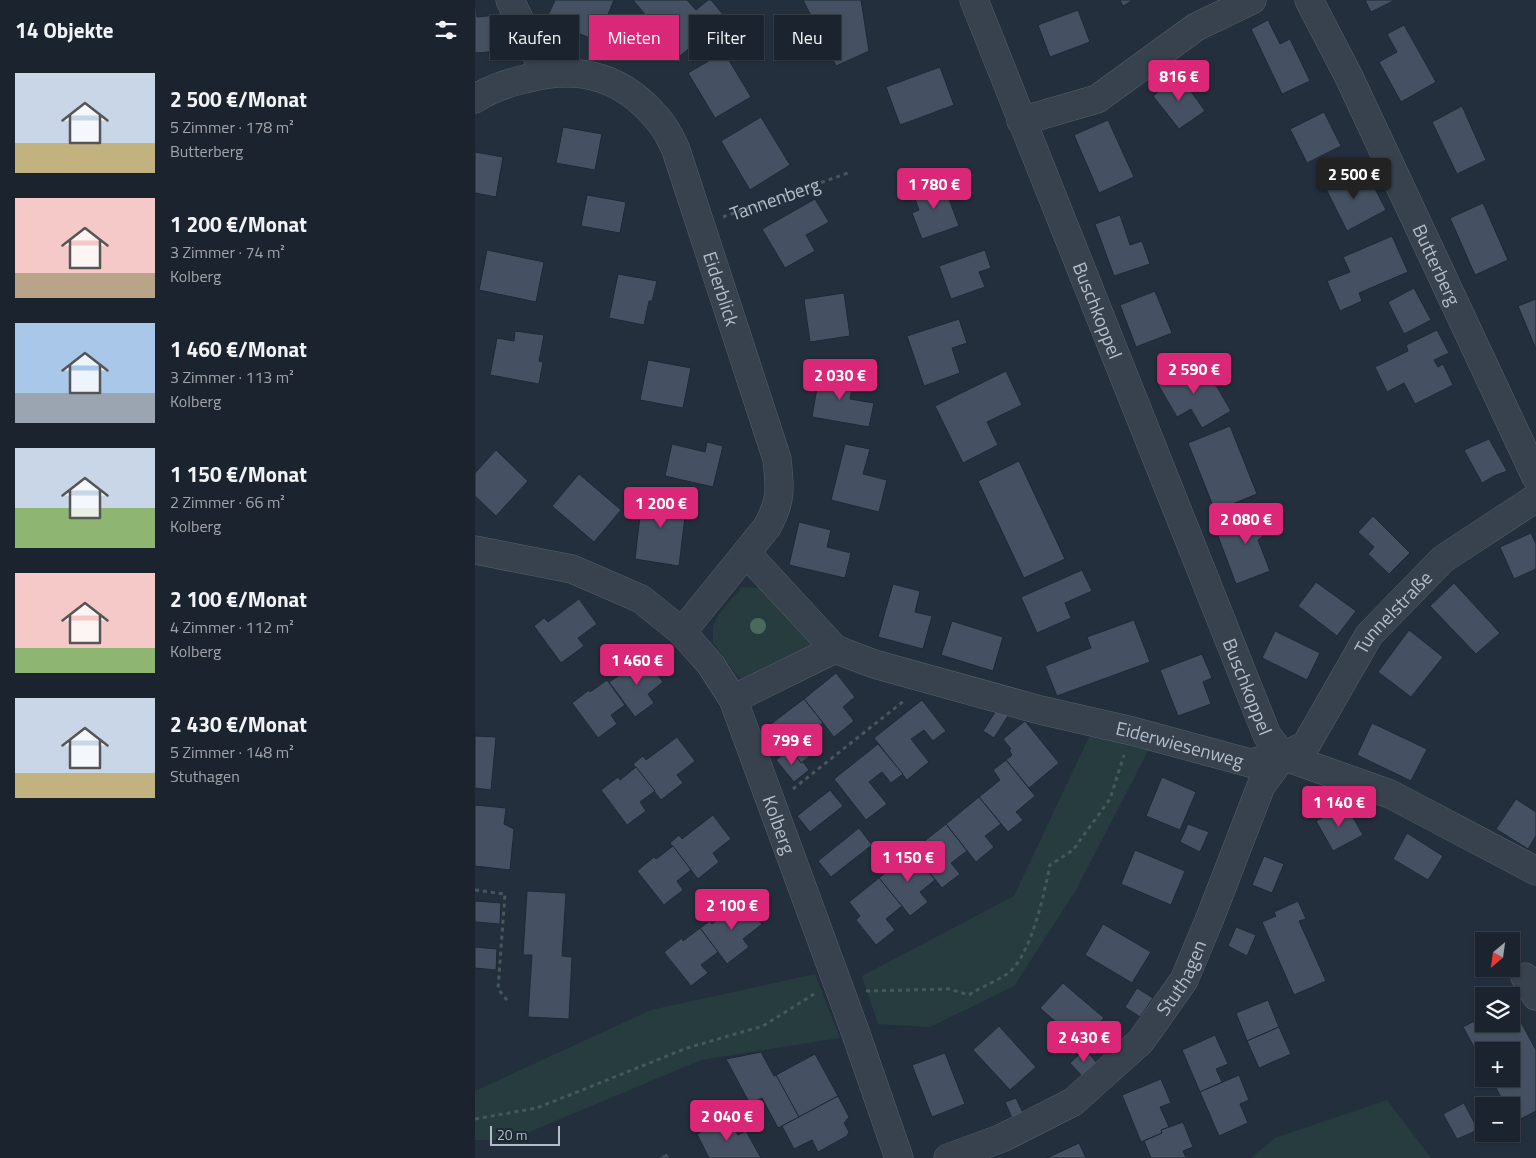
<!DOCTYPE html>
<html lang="de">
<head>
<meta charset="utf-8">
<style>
  :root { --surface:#1b232e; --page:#242b36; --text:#f1f3f6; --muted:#a0a4aa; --line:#39404a; --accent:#db2777 }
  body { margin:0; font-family:"Titillium Web",sans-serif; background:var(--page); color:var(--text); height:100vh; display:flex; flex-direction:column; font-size:19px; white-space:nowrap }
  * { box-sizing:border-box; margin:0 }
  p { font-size:16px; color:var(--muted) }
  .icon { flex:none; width:28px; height:28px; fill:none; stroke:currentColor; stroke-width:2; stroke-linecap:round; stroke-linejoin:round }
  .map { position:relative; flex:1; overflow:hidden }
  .panel { display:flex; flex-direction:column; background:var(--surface); width:475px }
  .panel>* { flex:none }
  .guide { position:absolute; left:15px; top:15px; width:475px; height:45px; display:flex; gap:10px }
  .needle { width:32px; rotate:209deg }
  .tools { position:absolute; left:1000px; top:932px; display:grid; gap:10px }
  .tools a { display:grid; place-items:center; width:45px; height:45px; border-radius:0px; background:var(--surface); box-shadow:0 1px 4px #0004,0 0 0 1px var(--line); font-size:25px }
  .scale { position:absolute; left:15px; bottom:12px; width:70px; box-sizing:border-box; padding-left:5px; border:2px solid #b4bcc9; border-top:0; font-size:14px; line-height:18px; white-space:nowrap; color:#b4bcc9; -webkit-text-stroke:4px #1d2633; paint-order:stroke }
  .price { position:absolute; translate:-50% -42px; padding:0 11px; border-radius:5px; background:var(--accent); color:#fff; font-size:16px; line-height:32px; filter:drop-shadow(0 1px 2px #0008) }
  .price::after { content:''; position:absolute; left:50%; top:30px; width:15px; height:11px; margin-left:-8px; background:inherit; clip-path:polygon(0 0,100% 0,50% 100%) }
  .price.current { background:#222; color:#fff }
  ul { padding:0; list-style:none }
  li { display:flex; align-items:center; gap:15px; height:125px; padding:0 15px }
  li span { display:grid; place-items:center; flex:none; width:140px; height:100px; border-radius:0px; color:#555 }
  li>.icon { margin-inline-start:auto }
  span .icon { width:60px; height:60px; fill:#fffc; stroke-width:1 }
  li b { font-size:21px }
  h2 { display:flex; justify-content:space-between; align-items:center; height:60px; padding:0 15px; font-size:21px }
  .tag { padding:0 18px; border-radius:0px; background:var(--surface); box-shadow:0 1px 4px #0004,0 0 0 1px var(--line); font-size:18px; line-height:45px }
  .tag.current { background:var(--accent); color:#fff }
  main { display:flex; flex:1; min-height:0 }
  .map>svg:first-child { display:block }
</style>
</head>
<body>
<main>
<section class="panel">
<h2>14 Objekte<svg class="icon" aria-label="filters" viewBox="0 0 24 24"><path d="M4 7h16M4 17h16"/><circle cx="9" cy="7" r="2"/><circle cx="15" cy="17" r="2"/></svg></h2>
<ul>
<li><span style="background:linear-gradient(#c9d6e8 70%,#c2b280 0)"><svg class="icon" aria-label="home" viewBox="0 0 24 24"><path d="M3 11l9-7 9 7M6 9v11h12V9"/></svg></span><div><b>2 500 €/Monat</b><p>5 Zimmer · 178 m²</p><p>Butterberg</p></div></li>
<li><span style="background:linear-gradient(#f6c9c9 75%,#b9a48a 0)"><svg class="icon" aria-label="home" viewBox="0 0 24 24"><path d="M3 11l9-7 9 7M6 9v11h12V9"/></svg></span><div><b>1 200 €/Monat</b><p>3 Zimmer · 74 m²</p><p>Kolberg</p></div></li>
<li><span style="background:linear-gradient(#a9c7e8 70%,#9aa5b1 0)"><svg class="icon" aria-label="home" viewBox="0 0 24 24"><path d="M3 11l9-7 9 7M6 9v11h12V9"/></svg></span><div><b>1 460 €/Monat</b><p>3 Zimmer · 113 m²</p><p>Kolberg</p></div></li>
<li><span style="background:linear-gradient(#c9d6e8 60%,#8fb573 0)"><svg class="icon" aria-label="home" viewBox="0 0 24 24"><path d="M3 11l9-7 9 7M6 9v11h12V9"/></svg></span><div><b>1 150 €/Monat</b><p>2 Zimmer · 66 m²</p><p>Kolberg</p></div></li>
<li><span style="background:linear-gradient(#f6c9c9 75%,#8fb573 0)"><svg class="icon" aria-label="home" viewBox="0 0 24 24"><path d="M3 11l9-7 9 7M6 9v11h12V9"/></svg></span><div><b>2 100 €/Monat</b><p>4 Zimmer · 112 m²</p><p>Kolberg</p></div></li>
<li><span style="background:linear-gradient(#c9d6e8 75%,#c2b280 0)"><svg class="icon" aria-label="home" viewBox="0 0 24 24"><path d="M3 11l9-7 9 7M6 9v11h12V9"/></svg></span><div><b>2 430 €/Monat</b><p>5 Zimmer · 148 m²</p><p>Stuthagen</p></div></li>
</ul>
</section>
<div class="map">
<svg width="1061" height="1158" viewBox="0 0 1061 1158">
  <rect width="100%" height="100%" fill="#242f3e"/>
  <g fill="#263c3f">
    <polygon points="267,587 284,588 303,597 342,651 272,680 263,677 238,642 238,626 244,614"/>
    <polygon points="616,733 674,749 601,890 539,986 455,1027 403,1024 387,976 539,896"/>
    <polygon points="340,974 365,1038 226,1060 35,1140 0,1140 0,1091 176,1010"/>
    <polygon points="912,1100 956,1158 776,1158 800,1138"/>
  </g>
  <g fill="#455162" stroke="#1f2835">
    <polygon points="0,0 2,17 23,15 26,51 0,53"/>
    <polygon points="80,0 139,0 122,41 71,20"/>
    <polygon points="158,0 212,0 221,10 233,0 236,0 251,18 205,56"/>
    <polygon points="328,0 386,0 394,51 361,66"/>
    <polygon points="645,0 658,0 648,6"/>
    <polygon points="890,0 920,0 896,12"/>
    <polygon points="603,10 615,42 575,57 563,25"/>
    <polygon points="793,20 805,44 815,39 835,81 807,94 776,29"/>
    <polygon points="929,25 961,82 926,102 904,62 922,52 912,34"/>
    <polygon points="249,52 276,97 240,118 213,73"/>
    <polygon points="465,67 479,105 425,125 411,87"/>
    <polygon points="704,75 730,111 704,129 678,96"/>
    <polygon points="987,106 1011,160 982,174 957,122"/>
    <polygon points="849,112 866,146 832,163 815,129"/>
    <polygon points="286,117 315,165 275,190 246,141"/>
    <polygon points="633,120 659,177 624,193 599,135"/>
    <polygon points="88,127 127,134 120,170 81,163"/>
    <polygon points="0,152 28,157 21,197 0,193"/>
    <polygon points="876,171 884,187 896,181 911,210 872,231 849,185"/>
    <polygon points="467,180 484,226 447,239 437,213 444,210 437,191"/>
    <polygon points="112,195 151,202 145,233 106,226"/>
    <polygon points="340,199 354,222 331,235 340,251 310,268 287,229"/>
    <polygon points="1008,203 1033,260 1000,275 975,218"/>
    <polygon points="645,215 655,245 667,241 675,264 639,276 620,224"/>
    <polygon points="917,236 933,272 884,293 887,301 865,311 852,281 875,272 868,257"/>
    <polygon points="12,250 69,262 61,302 4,290"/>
    <polygon points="510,250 516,268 504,272 510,287 476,299 464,266"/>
    <polygon points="143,274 182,281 177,301 174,301 169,325 134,318"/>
    <polygon points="939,288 956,320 929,334 913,302"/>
    <polygon points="680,291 697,333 661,347 645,305"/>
    <polygon points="369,293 375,336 335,342 329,299"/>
    <polygon points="1061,299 1061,349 1043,306"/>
    <polygon points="484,319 492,343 477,348 485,373 449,386 432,336"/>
    <polygon points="962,330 974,353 959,360 963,367 968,364 978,385 940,404 929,383 912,392 900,367 933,351 931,345"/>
    <polygon points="40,331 69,335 64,361 68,362 64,384 15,375 22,338 39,341"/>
    <polygon points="173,360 216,368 208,408 165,400"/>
    <polygon points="713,362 722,376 732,370 756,411 727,428 716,409 702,417 681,381"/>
    <polygon points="345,371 379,377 375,399 399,403 394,427 337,417"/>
    <polygon points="531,371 547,405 512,422 523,445 488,463 460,406"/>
    <polygon points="755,426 782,494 740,511 713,443"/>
    <polygon points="1014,439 1032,471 1019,476 1007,483 989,450"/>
    <polygon points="232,442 248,446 238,487 190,476 197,444 230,452"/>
    <polygon points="370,444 395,449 388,474 412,480 404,512 356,500"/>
    <polygon points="21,450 53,481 21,516 0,496 0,473"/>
    <polygon points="544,461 590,559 549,578 503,481"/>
    <polygon points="104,474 146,510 119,542 77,506"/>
    <polygon points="168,490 212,500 204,566 160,559"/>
    <polygon points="792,508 799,528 783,540 795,571 761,584 740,528"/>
    <polygon points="898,516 935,553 914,574 893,554 899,547 883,532"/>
    <polygon points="324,522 356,530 352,547 376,553 370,578 314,565"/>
    <polygon points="1056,533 1061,544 1061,569 1039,579 1025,547"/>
    <polygon points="607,570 617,591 590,603 596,618 562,633 546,597"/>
    <polygon points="841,582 881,611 862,636 823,606"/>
    <polygon points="979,583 1025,633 1001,654 955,606"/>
    <polygon points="418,584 445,591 440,612 457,616 448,649 403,637"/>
    <polygon points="104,599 122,624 103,638 109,646 86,663 59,626 69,618 73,622"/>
    <polygon points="659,620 675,662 582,696 570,666 616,648 612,637"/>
    <polygon points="477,621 528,637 518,671 466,655"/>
    <polygon points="934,630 968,657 936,697 903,672"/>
    <polygon points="800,631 845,653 832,680 787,658"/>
    <polygon points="727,654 737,678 728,682 736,704 703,716 685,670"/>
    <polygon points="170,658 188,682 173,694 179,703 160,717 134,682"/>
    <polygon points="361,673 380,697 368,707 379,721 359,737 329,699"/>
    <polygon points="132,680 150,705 136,715 142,724 123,738 97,703 114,690 115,692"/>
    <polygon points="329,699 348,723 335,732 347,747 326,763 296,724"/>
    <polygon points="447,700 471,731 458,741 449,730 436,739 454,762 432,780 399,738"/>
    <polygon points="524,706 536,711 519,738 508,731"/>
    <polygon points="550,721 584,763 554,788 531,760 537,755 534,750 536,749 528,739"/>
    <polygon points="897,723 952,749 936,781 882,755"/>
    <polygon points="0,736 21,737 16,790 0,788"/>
    <polygon points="202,737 220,761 202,775 208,783 186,800 158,764 168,756 171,760"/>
    <polygon points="403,744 428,774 416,783 407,772 394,782 412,804 391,820 359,779"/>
    <polygon points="315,749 326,763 328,762 334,770 319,782 301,760"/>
    <polygon points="531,760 560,796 541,812 548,820 533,832 504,797 525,780 518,770"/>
    <polygon points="161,767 180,791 165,802 171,811 152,825 126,790 143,777 145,780"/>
    <polygon points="687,777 721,792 705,830 671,816"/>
    <polygon points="355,790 368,806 335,832 322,816"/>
    <polygon points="504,797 526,824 510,836 519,847 501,862 471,824"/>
    <polygon points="1041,799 1061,812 1061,836 1053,849 1021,829"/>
    <polygon points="0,805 31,808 29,824 39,829 35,870 0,866"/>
    <polygon points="871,805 888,835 858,851 841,821"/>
    <polygon points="238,815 256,839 238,853 244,862 223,879 195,843 204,835 207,839"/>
    <polygon points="471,824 492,851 476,863 485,874 467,888 437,851"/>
    <polygon points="713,824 734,832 725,852 705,842"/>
    <polygon points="384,828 397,845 356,877 343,861"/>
    <polygon points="932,833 968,856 953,880 918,859"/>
    <polygon points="198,846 216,870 202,881 208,890 189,905 162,871 179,857 181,859"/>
    <polygon points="660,850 710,871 696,905 646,884"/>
    <polygon points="437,851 460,880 445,892 453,902 435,916 404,878"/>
    <polygon points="789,856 809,864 797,893 777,885"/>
    <polygon points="404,878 427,906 411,919 420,930 401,945 381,920 385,916 374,902"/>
    <polygon points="52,891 91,893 87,956 97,957 94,1019 53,1017 57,955 48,955"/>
    <polygon points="268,900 287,924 268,939 274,947 252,964 225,928 235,921 237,924"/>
    <polygon points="0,901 26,903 25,924 0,922"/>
    <polygon points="823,901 831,919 824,921 851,981 819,995 787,922 801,916 799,912"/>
    <polygon points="628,924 676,952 657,983 610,955"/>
    <polygon points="761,927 781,935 772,956 753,946"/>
    <polygon points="225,928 243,952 226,965 233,973 216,986 189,952 207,938 208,941"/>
    <polygon points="0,947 22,949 21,970 0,968"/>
    <polygon points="588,983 629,1018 606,1044 565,1008"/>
    <polygon points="662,988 678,998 665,1017 650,1007"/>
    <polygon points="793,1000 804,1027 772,1041 761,1013"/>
    <polygon points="1036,1004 1061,1050 1061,1111 1040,1122 1036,1115 1036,1106 1031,1106 1016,1079 1036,1079 1036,1051 1009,1051 1009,1065 988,1027 1009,1016 1009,1024 1036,1024"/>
    <polygon points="524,1026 561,1067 535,1090 498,1050"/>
    <polygon points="804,1027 816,1054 784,1068 772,1041"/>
    <polygon points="740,1035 753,1064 741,1069 747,1082 725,1092 707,1050"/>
    <polygon points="610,1049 622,1063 607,1076 595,1063"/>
    <polygon points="286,1052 299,1076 302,1075 324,1117 303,1128 287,1098 275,1104 251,1059"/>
    <polygon points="470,1053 490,1104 457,1117 437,1065"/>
    <polygon points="340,1054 363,1096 324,1117 301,1075"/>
    <polygon points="764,1075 774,1100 765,1104 773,1123 744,1136 725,1092"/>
    <polygon points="686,1079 696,1103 685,1107 694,1127 686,1130 687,1133 666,1142 647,1095"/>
    <polygon points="363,1096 374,1117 369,1123 374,1132 372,1136 343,1152 337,1140 319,1149 307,1126"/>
    <polygon points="541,1098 548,1113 537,1118 530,1102"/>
    <polygon points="989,1103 1003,1130 982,1139 968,1114"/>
    <polygon points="254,1118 263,1135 271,1131 286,1158 234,1158 222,1134"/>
    <polygon points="708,1122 718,1147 708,1151 711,1158 676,1158 669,1141 687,1133 686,1130"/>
    <polygon points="604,1143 611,1158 572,1158"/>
    <polygon points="192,1153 195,1158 182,1158"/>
  </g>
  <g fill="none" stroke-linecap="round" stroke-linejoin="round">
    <defs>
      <g id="minor">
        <polyline points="35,0 62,56 69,74"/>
        <path id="s2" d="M499,0L792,735L808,756"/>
        <path id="s3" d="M834,0L874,77L1061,477"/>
        <path id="s4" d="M0,99C14,89 33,83 50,79C106,64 150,77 186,123C192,131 197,141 201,150L302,459C305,488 307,500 292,527L207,632"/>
        <polyline points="546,121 622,99 721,27 777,0"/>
        <path id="s5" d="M0,550L97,569L166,599L207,632L236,665L258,699L380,1031L424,1158"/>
        <path id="s6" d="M360,649L399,664L565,710L657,731L775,763L808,756L915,794L1061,871"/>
        <polyline points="258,699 360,649 272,554"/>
        <polyline points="1050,977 1061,996"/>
        <path id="s7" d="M473,1158L527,1138L598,1102L666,1041L709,980L735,918L786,786L808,756L831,745L894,635L968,559L1061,498"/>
      </g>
    </defs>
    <use href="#minor" stroke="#565f6c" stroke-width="29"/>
    <g stroke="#44595c" stroke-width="3" stroke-dasharray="4 4" stroke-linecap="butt">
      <path id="s1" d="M248,217L373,173"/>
      <polyline points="318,789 430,700"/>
      <polyline points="0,890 30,894 23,989 32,1000"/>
      <path d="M391,991L474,989L494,995C506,987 520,982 532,974C556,957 569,894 575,865L598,850L635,799L649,755"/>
      <polyline points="0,1119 62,1108 212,1048 288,1026 339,994"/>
    </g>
    <use href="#minor" stroke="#38414e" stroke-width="28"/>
  </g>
  <circle fill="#4b6a5d" cx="283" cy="626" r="8"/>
  <g text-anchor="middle" stroke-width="4" stroke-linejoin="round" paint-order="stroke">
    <g font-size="19" fill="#b4bcc9" stroke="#1d2633">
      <text dy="7" stroke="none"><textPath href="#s1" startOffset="55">Tannenberg</textPath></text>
      <text dy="7" stroke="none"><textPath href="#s3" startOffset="294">Butterberg</textPath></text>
      <text dy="7" stroke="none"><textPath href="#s4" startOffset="384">Eiderblick</textPath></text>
      <text dy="7" stroke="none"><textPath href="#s2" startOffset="334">Buschkoppel</textPath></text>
      <text dy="7" stroke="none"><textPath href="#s7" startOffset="734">Tunnelstraße</textPath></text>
      <text dy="7" stroke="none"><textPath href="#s2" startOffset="739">Buschkoppel</textPath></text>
      <text dy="7" stroke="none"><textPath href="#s6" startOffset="358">Eiderwiesenweg</textPath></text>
      <text dy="7" stroke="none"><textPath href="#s5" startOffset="445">Kolberg</textPath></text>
      <text dy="7" stroke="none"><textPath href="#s7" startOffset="304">Stuthagen</textPath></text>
    </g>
  </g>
</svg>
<div class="tools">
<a><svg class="needle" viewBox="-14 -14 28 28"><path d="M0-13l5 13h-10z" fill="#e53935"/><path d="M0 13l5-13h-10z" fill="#a0a4aa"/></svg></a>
<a><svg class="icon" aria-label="layers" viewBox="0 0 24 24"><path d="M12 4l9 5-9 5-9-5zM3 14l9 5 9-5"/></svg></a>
<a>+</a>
<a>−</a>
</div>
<div class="scale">20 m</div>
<b class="price" style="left:704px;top:102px">816 €</b>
<b class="price current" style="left:879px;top:200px">2 500 €</b>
<b class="price" style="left:459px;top:210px">1 780 €</b>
<b class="price" style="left:719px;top:395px">2 590 €</b>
<b class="price" style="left:365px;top:401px">2 030 €</b>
<b class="price" style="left:186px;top:529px">1 200 €</b>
<b class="price" style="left:771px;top:545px">2 080 €</b>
<b class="price" style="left:162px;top:686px">1 460 €</b>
<b class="price" style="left:317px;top:766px">799 €</b>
<b class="price" style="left:864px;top:828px">1 140 €</b>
<b class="price" style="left:433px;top:883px">1 150 €</b>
<b class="price" style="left:257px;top:931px">2 100 €</b>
<b class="price" style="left:609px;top:1063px">2 430 €</b>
<b class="price" style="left:252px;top:1142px">2 040 €</b>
<div class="guide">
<a class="tag">Kaufen</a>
<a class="tag current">Mieten</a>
<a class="tag">Filter</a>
<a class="tag">Neu</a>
</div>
</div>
</main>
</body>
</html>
